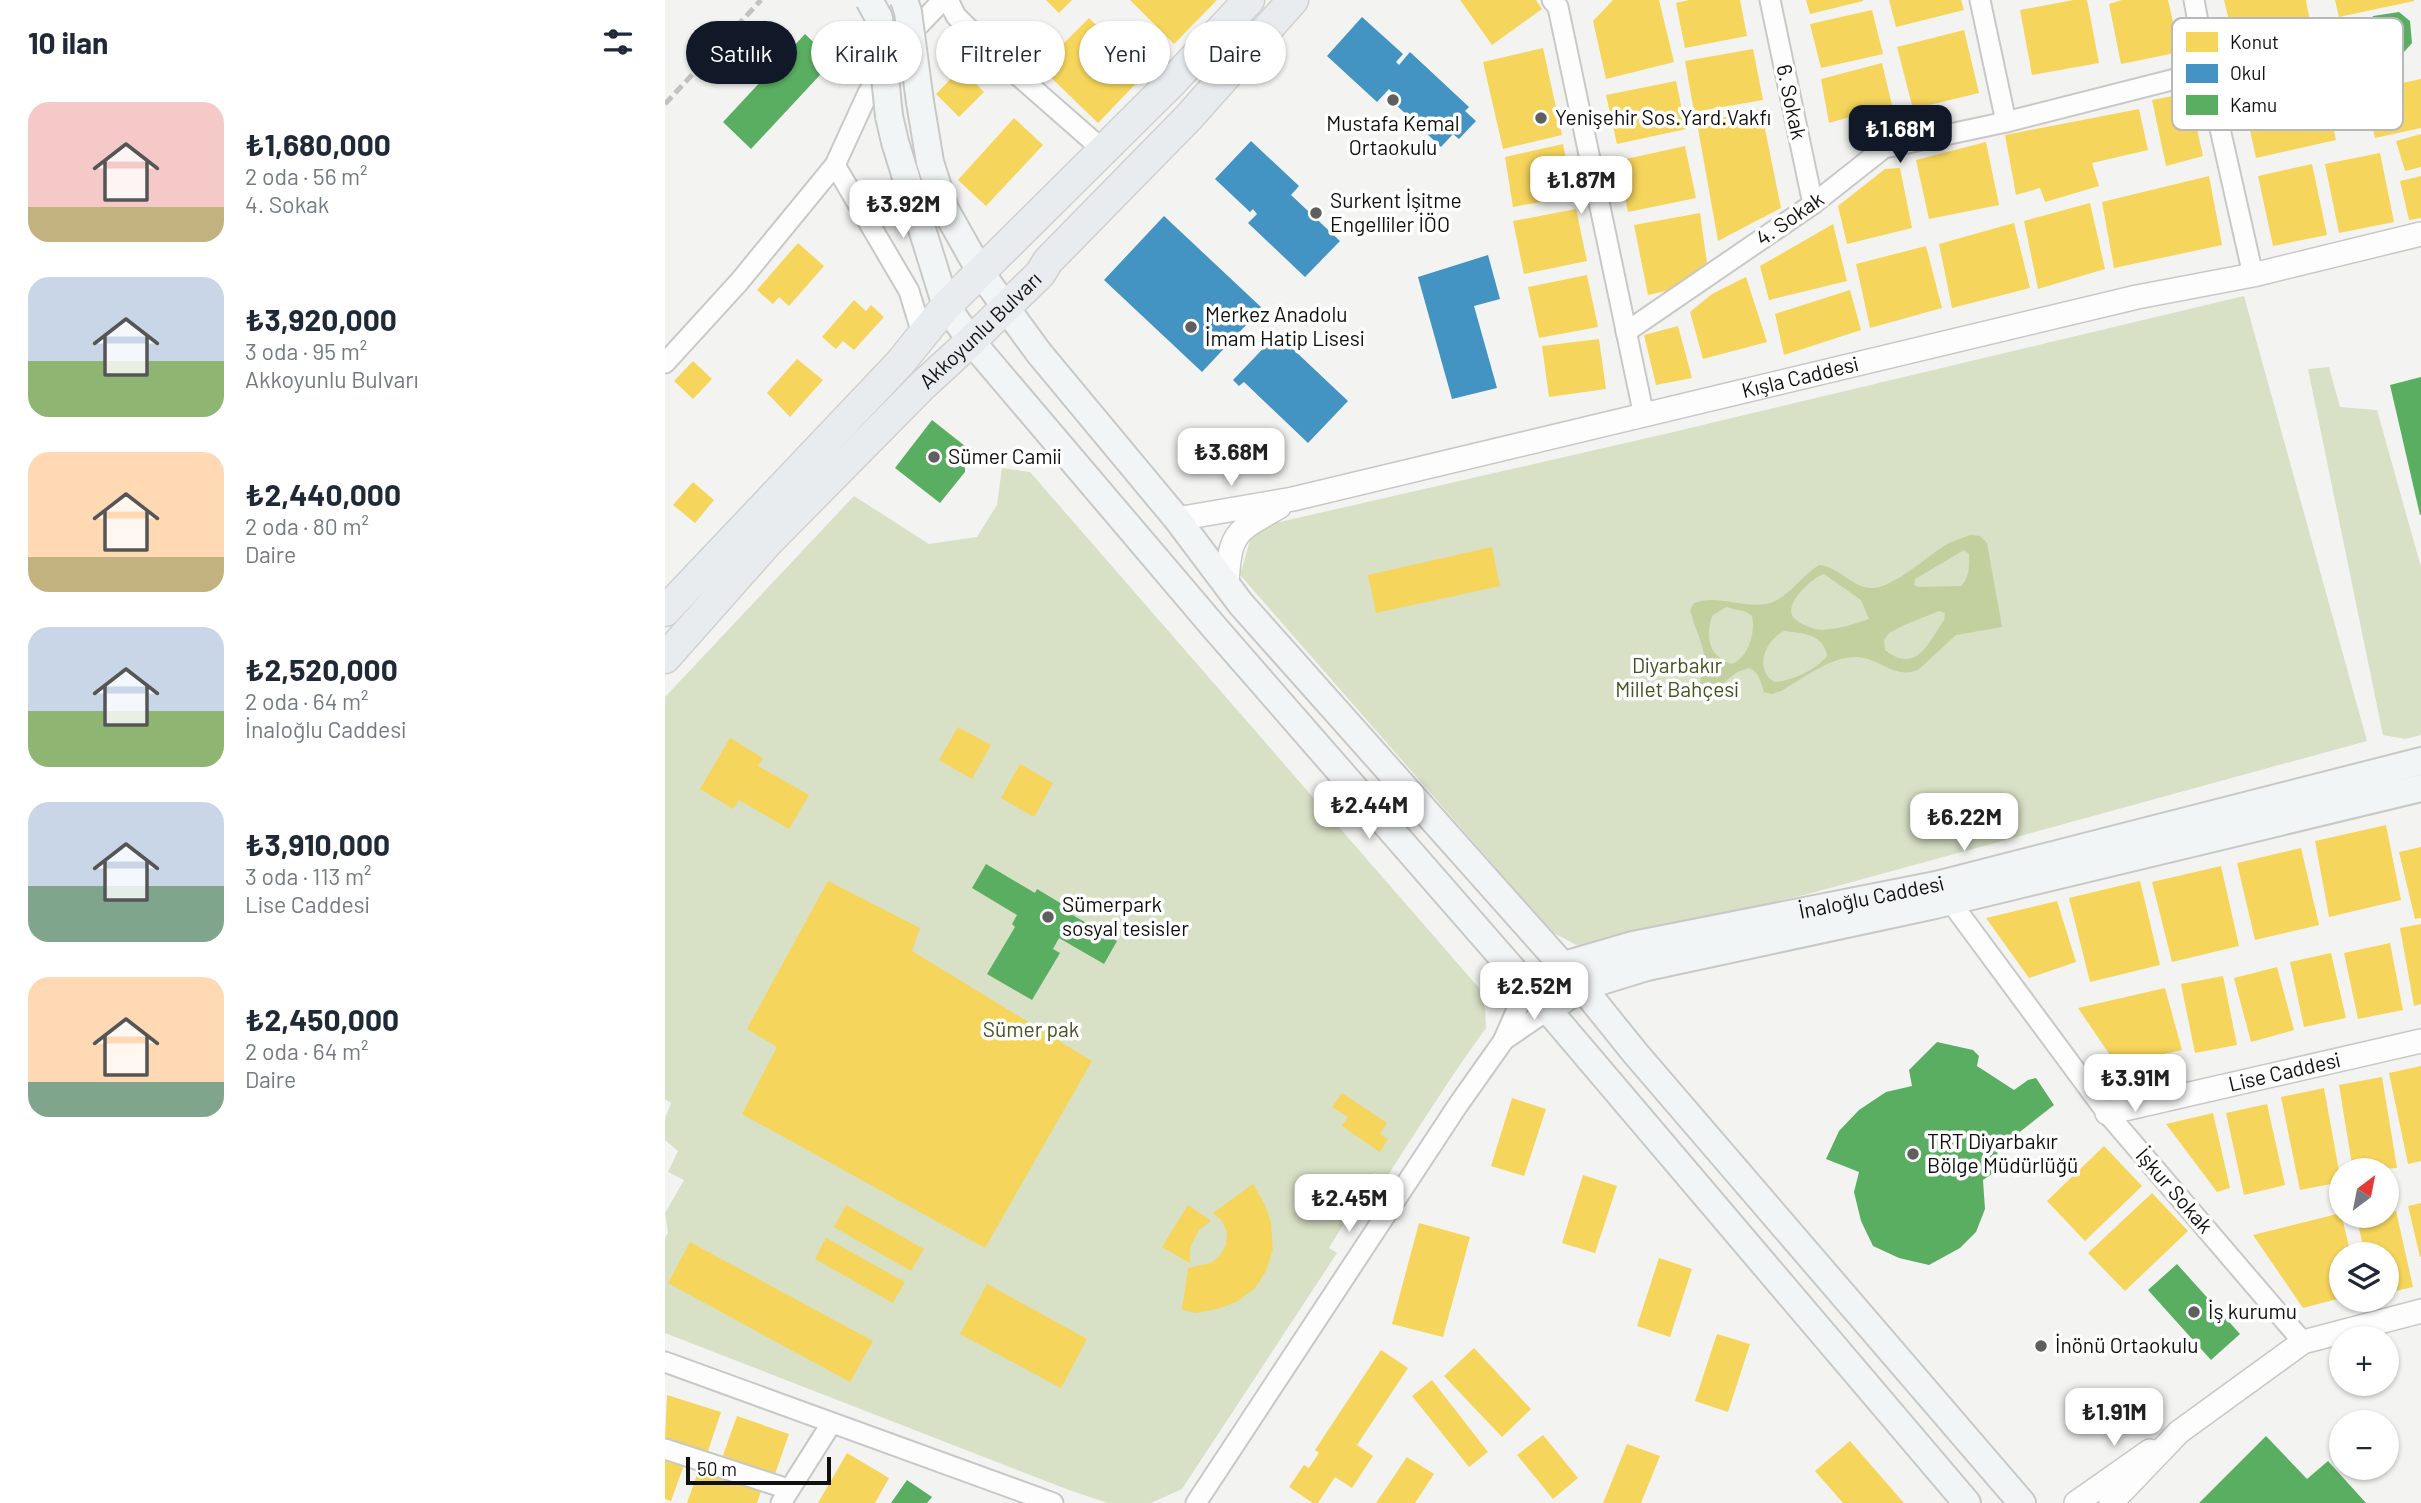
<!DOCTYPE html>
<html lang="tr">
<head>
<meta charset="utf-8">
<style>
  :root { --surface:#fff; --page:#f2f2f3; --text:#1f2937; --muted:#747a83; --accent:#111827 }
  body { margin:0; font-family:Barlow,sans-serif; background:var(--page); color:var(--text); height:100vh; display:flex; flex-direction:column; font-size:26px; white-space:nowrap }
  * { box-sizing:border-box; margin:0 }
  p { font-size:23px; color:var(--muted) }
  .icon { flex:none; width:38px; height:38px; fill:none; stroke:currentColor; stroke-width:2; stroke-linecap:round; stroke-linejoin:round }
  .map { position:relative; flex:1; overflow:hidden }
  .panel { display:flex; flex-direction:column; background:var(--surface); width:665px }
  .panel>* { flex:none }
  .top-card { position:absolute; left:21px; top:21px; width:665px; height:63px; display:flex; gap:14px }
  .needle { width:46px; rotate:32deg }
  .controls { position:absolute; left:1664px; top:1158px; display:grid; gap:14px }
  .controls a { display:grid; place-items:center; width:70px; height:70px; border-radius:50%; background:var(--surface); box-shadow:0 2px 5px #0004; font-size:35px }
  .scale { position:absolute; left:21px; bottom:18px; width:145px; box-sizing:border-box; padding-left:7px; border:4px solid #10110f; border-top:0; font-size:19px; line-height:24px; white-space:nowrap; color:#10110f; -webkit-text-stroke:5px #fff; paint-order:stroke }
  .price { position:absolute; translate:-50% -60px; padding:0 16px; border-radius:14px; background:#fff; color:#222; font-size:23px; line-height:46px; filter:drop-shadow(0 2px 4px #0008) }
  .price::after { content:''; position:absolute; left:50%; top:42px; width:21px; height:16px; margin-left:-10px; background:inherit; clip-path:polygon(0 0,100% 0,50% 100%) }
  .price.active { background:var(--accent); color:#fff }
  ul { padding:0; list-style:none }
  li { display:flex; align-items:center; gap:21px; height:175px; padding:0 28px }
  li span { display:grid; place-items:center; flex:none; width:196px; height:140px; border-radius:21px; color:#555 }
  li>.icon { margin-inline-start:auto }
  span .icon { width:84px; height:84px; fill:#fffc; stroke-width:1 }
  li b { font-size:30px }
  h2 { display:flex; justify-content:space-between; align-items:center; height:84px; padding:0 28px; font-size:30px }
  .tag { padding:0 24px; border-radius:32px; background:var(--surface); box-shadow:0 2px 5px #0004; font-size:24px; line-height:63px }
  .tag.active { background:var(--accent); color:#fff }
  main { display:flex; flex:1; min-height:0 }
  .map>svg:first-child { display:block }
</style>
</head>
<body>
<main>
<section class="panel">
<h2>10 ilan<svg class="icon" aria-label="filters" viewBox="0 0 24 24"><path d="M4 7h16M4 17h16"/><circle cx="9" cy="7" r="2"/><circle cx="15" cy="17" r="2"/></svg></h2>
<ul>
<li><span style="background:linear-gradient(#f6c9c9 75%,#c2b280 0)"><svg class="icon" aria-label="home" viewBox="0 0 24 24"><path d="M3 11l9-7 9 7M6 9v11h12V9"/></svg></span><div><b>₺1,680,000</b><p>2 oda · 56 m²</p><p>4. Sokak</p></div></li>
<li><span style="background:linear-gradient(#c9d6e8 60%,#8fb573 0)"><svg class="icon" aria-label="home" viewBox="0 0 24 24"><path d="M3 11l9-7 9 7M6 9v11h12V9"/></svg></span><div><b>₺3,920,000</b><p>3 oda · 95 m²</p><p>Akkoyunlu Bulvarı</p></div></li>
<li><span style="background:linear-gradient(#ffd9b3 75%,#c2b280 0)"><svg class="icon" aria-label="home" viewBox="0 0 24 24"><path d="M3 11l9-7 9 7M6 9v11h12V9"/></svg></span><div><b>₺2,440,000</b><p>2 oda · 80 m²</p><p>Daire</p></div></li>
<li><span style="background:linear-gradient(#c9d6e8 60%,#8fb573 0)"><svg class="icon" aria-label="home" viewBox="0 0 24 24"><path d="M3 11l9-7 9 7M6 9v11h12V9"/></svg></span><div><b>₺2,520,000</b><p>2 oda · 64 m²</p><p>İnaloğlu Caddesi</p></div></li>
<li><span style="background:linear-gradient(#c9d6e8 60%,#7fa58c 0)"><svg class="icon" aria-label="home" viewBox="0 0 24 24"><path d="M3 11l9-7 9 7M6 9v11h12V9"/></svg></span><div><b>₺3,910,000</b><p>3 oda · 113 m²</p><p>Lise Caddesi</p></div></li>
<li><span style="background:linear-gradient(#ffd9b3 75%,#7fa58c 0)"><svg class="icon" aria-label="home" viewBox="0 0 24 24"><path d="M3 11l9-7 9 7M6 9v11h12V9"/></svg></span><div><b>₺2,450,000</b><p>2 oda · 64 m²</p><p>Daire</p></div></li>
</ul>
</section>
<div class="map">
<svg width="1756" height="1503" viewBox="0 0 1756 1503">
  <rect width="100%" height="100%" fill="#f3f4f2"/>
  <g fill="#d8e0c6">
    <polygon points="1579,296 1702,741 1143,894 917,948 887,932 575,575 585,540 606,524 1004,433"/>
    <polygon points="1664,367 1675,407 1712,410 1756,567 1756,735 1740,739 1718,735 1643,369"/>
    <path d="M337,468L365,472L814,988L820,1009L821,1028C785,1077 754,1128 721,1178L710,1173L664,1248L672,1253L517,1489L486,1503H443L404,1490L0,1333V1238L3,1233L0,1213L19,1180L3,1172L13,1151L0,1140V1119L6,1103L0,1099V697L189,496L264,544L312,537L332,505Z"/>
  </g>
  <path fill="#c1d09c" fill-rule="evenodd" d="M1305,535L1315,536L1322,543L1337,627L1291,635L1253,670C1229,680 1213,656 1190,657C1165,657 1137,679 1116,691L1107,694L1099,692C1095,681 1095,673 1084,668L1072,672L1045,694L1036,691C1033,680 1040,668 1039,656C1038,643 1030,629 1027,616L1025,610L1029,603C1051,594 1077,608 1101,604C1121,601 1136,576 1154,565C1173,567 1185,585 1204,588C1226,591 1264,554 1284,543C1291,540 1298,538 1305,535ZM1299,550L1304,554C1305,564 1304,579 1296,586L1254,587L1249,585L1250,579ZM1159,574L1196,600L1204,619C1188,624 1167,632 1150,629C1143,627 1130,622 1127,615C1121,602 1148,577 1159,574ZM1061,607L1081,612L1087,616C1091,632 1083,659 1066,664C1044,656 1040,638 1047,616ZM1274,611L1280,613L1279,620C1263,643 1252,675 1220,650L1219,640L1224,633L1239,625ZM1119,631C1137,633 1159,634 1162,656C1151,670 1127,681 1109,682C1088,668 1101,640 1119,631Z"/>
  <g fill="#f6d55c">
    <polygon points="381,0 407,0 394,13"/>
    <polygon points="465,0 552,0 509,44"/>
    <polygon points="795,0 871,0 877,9 827,45"/>
    <polygon points="948,0 994,0 1009,62 941,79 928,21"/>
    <polygon points="1024,0 1075,0 1082,36 1020,48 1011,3"/>
    <polygon points="1141,0 1198,0 1198,1 1145,14"/>
    <polygon points="1224,0 1296,0 1299,10 1231,27"/>
    <polygon points="1409,0 1422,0 1434,63 1367,75 1355,10"/>
    <polygon points="1457,0 1503,0 1515,52 1456,64 1444,4"/>
    <polygon points="1559,0 1641,0 1645,22 1568,38"/>
    <polygon points="1670,0 1749,0 1749,1 1674,17"/>
    <polygon points="1207,10 1218,54 1156,68 1145,24"/>
    <polygon points="424,18 481,73 433,123 375,67"/>
    <polygon points="1299,30 1314,93 1248,109 1232,47"/>
    <polygon points="878,48 897,135 838,149 818,62"/>
    <polygon points="1088,49 1098,100 1029,112 1020,61"/>
    <polygon points="303,61 318,75 310,83 319,92 294,117 271,94"/>
    <polygon points="1217,63 1227,105 1164,123 1156,79"/>
    <polygon points="1756,79 1756,128 1710,138 1699,91"/>
    <polygon points="1011,81 1021,129 952,144 941,95"/>
    <polygon points="1524,93 1538,156 1501,166 1487,100"/>
    <polygon points="1661,94 1671,140 1591,158 1581,112"/>
    <polygon points="1096,109 1116,208 1053,241 1032,123"/>
    <polygon points="1474,109 1483,150 1427,163 1434,186 1380,202 1375,188 1351,195 1340,135"/>
    <polygon points="349,118 378,145 321,206 293,180"/>
    <polygon points="1756,134 1756,167 1740,171 1731,141"/>
    <polygon points="1321,142 1334,205 1264,219 1251,160"/>
    <polygon points="898,144 908,196 848,207 840,157"/>
    <polygon points="1020,146 1031,198 963,212 952,161"/>
    <polygon points="1715,153 1729,222 1674,233 1660,164"/>
    <polygon points="1647,164 1662,235 1608,246 1593,176"/>
    <polygon points="1235,168 1247,228 1182,244 1173,206 1220,169"/>
    <polygon points="1544,176 1557,245 1449,268 1437,202"/>
    <polygon points="1756,176 1756,218 1744,220 1735,181"/>
    <polygon points="1425,203 1440,269 1373,289 1359,221"/>
    <polygon points="911,209 922,261 859,274 848,221"/>
    <polygon points="1035,213 1042,263 1005,290 983,295 969,225"/>
    <polygon points="1349,223 1365,288 1287,308 1274,244"/>
    <polygon points="1168,224 1182,281 1104,300 1095,266"/>
    <polygon points="133,243 159,266 124,306 114,297 108,304 92,290"/>
    <polygon points="1261,246 1277,308 1205,328 1191,264"/>
    <polygon points="922,275 933,327 874,338 863,287"/>
    <polygon points="1081,277 1102,342 1038,359 1025,312 1047,294"/>
    <polygon points="1185,290 1196,330 1119,355 1110,314"/>
    <polygon points="189,300 201,311 206,305 219,317 189,350 178,341 171,349 157,337"/>
    <polygon points="1013,326 1027,378 991,385 979,335"/>
    <polygon points="934,339 941,389 884,397 877,346"/>
    <polygon points="132,359 158,380 125,417 102,393"/>
    <polygon points="28,361 47,379 28,399 9,381"/>
    <polygon points="28,482 49,500 30,523 8,505"/>
    <polygon points="827,547 835,586 711,613 703,575"/>
    <polygon points="293,727 326,745 307,779 274,760"/>
    <polygon points="65,738 98,758 93,766 144,795 124,829 74,800 68,809 35,789"/>
    <polygon points="355,764 388,783 369,817 336,798"/>
    <polygon points="1721,825 1736,900 1664,917 1650,841"/>
    <polygon points="1756,847 1756,918 1750,919 1734,852"/>
    <polygon points="1636,848 1654,925 1590,940 1572,863"/>
    <polygon points="1556,866 1574,946 1507,962 1487,882"/>
    <polygon points="163,881 255,928 247,951 427,1061 320,1248 77,1114 112,1047 82,1029"/>
    <polygon points="1475,881 1495,965 1425,982 1404,898"/>
    <polygon points="1392,901 1411,962 1364,978 1321,918"/>
    <polygon points="1756,924 1756,1004 1749,1006 1735,928"/>
    <polygon points="1725,943 1738,1010 1693,1019 1679,953"/>
    <polygon points="1666,953 1681,1018 1639,1027 1625,962"/>
    <polygon points="1612,967 1629,1030 1586,1042 1569,978"/>
    <polygon points="1558,976 1572,1045 1530,1053 1516,984"/>
    <polygon points="1500,988 1517,1050 1451,1064 1413,1008"/>
    <polygon points="1756,1066 1756,1161 1743,1164 1724,1073"/>
    <polygon points="1717,1077 1732,1168 1688,1171 1674,1085"/>
    <polygon points="1659,1088 1676,1182 1635,1190 1616,1097"/>
    <polygon points="677,1093 722,1123 715,1134 723,1139 715,1152 677,1126 683,1117 667,1107"/>
    <polygon points="847,1098 881,1109 859,1176 826,1166"/>
    <polygon points="1602,1104 1620,1185 1579,1195 1561,1113"/>
    <polygon points="1548,1113 1565,1188 1552,1192 1501,1124"/>
    <polygon points="1439,1146 1477,1186 1420,1241 1382,1201"/>
    <polygon points="918,1175 952,1186 930,1253 897,1243"/>
    <polygon points="588,1184 600,1205 606,1222 608,1249 601,1271 590,1288 573,1301 556,1308 532,1313 517,1310 523,1268 546,1263 554,1257 561,1245 562,1232 557,1221 548,1213"/>
    <polygon points="1487,1193 1523,1231 1460,1291 1423,1253"/>
    <polygon points="1756,1203 1756,1257 1755,1257 1743,1206"/>
    <polygon points="181,1205 259,1249 246,1271 169,1227"/>
    <polygon points="523,1205 546,1221 534,1230 525,1247 525,1263 497,1247"/>
    <polygon points="1731,1211 1748,1287 1722,1293 1722,1255 1700,1255 1692,1219 1722,1216 1722,1213"/>
    <polygon points="1676,1213 1686,1255 1676,1255 1676,1298 1638,1308 1588,1235"/>
    <polygon points="754,1223 805,1237 778,1337 727,1324"/>
    <polygon points="161,1238 240,1282 228,1303 150,1259"/>
    <polygon points="25,1242 208,1341 185,1382 3,1283"/>
    <polygon points="994,1258 1027,1269 1005,1337 972,1326"/>
    <polygon points="322,1284 422,1339 396,1388 295,1334"/>
    <polygon points="1052,1334 1085,1344 1063,1412 1030,1401"/>
    <polygon points="809,1348 866,1409 837,1437 779,1376"/>
    <polygon points="716,1350 743,1368 692,1445 708,1456 687,1488 670,1477 653,1503 648,1503 624,1487 639,1465 644,1468 654,1453 650,1450"/>
    <polygon points="767,1380 823,1452 804,1467 747,1396"/>
    <polygon points="2,1395 56,1412 42,1454 0,1441"/>
    <polygon points="72,1416 124,1434 109,1477 57,1458"/>
    <polygon points="878,1435 913,1478 888,1499 852,1455"/>
    <polygon points="1185,1441 1239,1503 1178,1503 1150,1471"/>
    <polygon points="962,1444 995,1456 976,1503 938,1503"/>
    <polygon points="182,1453 224,1478 210,1503 153,1503"/>
    <polygon points="742,1457 769,1474 750,1503 711,1503"/>
    <polygon points="0,1458 19,1465 6,1501 0,1499"/>
    <polygon points="34,1469 96,1491 92,1503 22,1503"/>
  </g>
  <g fill="#4393c3">
    <polygon points="697,17 738,54 731,62 734,65 745,52 804,107 800,111 811,121 794,139 788,134 776,147 728,102 732,97 724,89 712,102 662,56"/>
    <polygon points="586,141 634,186 626,195 675,241 640,277 583,223 592,214 588,209 585,212 550,179"/>
    <polygon points="499,216 597,308 537,372 439,280"/>
    <polygon points="823,255 835,299 809,306 832,388 787,399 753,277"/>
    <polygon points="612,334 683,401 643,443 579,382 574,386 568,380"/>
  </g>
  <g fill="#5aae61">
    <polygon points="1734,12 1745,21 1747,43 1739,52 1719,59 1706,50 1699,29 1708,16"/>
    <polygon points="140,34 168,61 86,149 58,122"/>
    <polygon points="1756,377 1756,515 1755,515 1725,385"/>
    <polygon points="267,420 300,446 300,472 275,503 230,468"/>
    <polygon points="321,864 370,893 372,889 402,907 399,910 452,941 439,964 394,938 388,949 395,953 367,1000 322,974 350,927 347,924 352,915 307,888"/>
    <polygon points="1272,1042 1308,1050 1314,1056 1312,1066 1349,1090 1363,1080 1371,1078 1389,1105 1333,1149 1330,1172 1318,1180 1320,1209 1311,1232 1295,1248 1264,1265 1234,1258 1208,1246 1196,1221 1189,1192 1194,1172 1161,1159 1174,1131 1194,1110 1221,1092 1247,1086 1244,1070"/>
    <polygon points="1512,1264 1575,1334 1546,1360 1483,1290"/>
    <polygon points="1601,1436 1642,1479 1663,1461 1701,1503 1534,1503"/>
    <polygon points="242,1480 267,1497 262,1503 226,1503"/>
  </g>
  <g fill="none" stroke-linecap="round" stroke-linejoin="round">
    <defs>
      <g id="minor">
        <polyline points="283,0 291,16 332,57 438,150"/>
        <polyline points="887,0 893,7 979,416"/>
        <polyline points="1105,0 1148,204"/>
        <polyline points="1315,0 1341,122"/>
        <polyline points="1529,0 1542,71 1588,275"/>
        <polyline points="170,165 244,291 258,337"/>
        <polyline points="961,332 1148,204 1219,148 1341,122 1542,71"/>
        <polyline points="0,363 74,282 170,165 203,93 230,50 278,0"/>
        <polyline points="1285,901 1442,1113 1638,1342"/>
        <polyline points="839,1039 862,987"/>
        <polyline points="0,1362 388,1503"/>
        <polyline points="0,1449 123,1489"/>
        <polyline points="116,1503 166,1424"/>
        <polyline points="531,1503 793,1105 839,1040 883,1010"/>
      </g>
      <g id="tertiary">
        <path id="s1" d="M512,519L628,499L1472,297L1588,275L1756,234"/>
        <path d="M562,584C565,532 570,532 614,507"/>
        <path id="s2" d="M1442,1113L1756,1041"/>
        <polyline points="1411,1503 1485,1451"/>
        <polyline points="1446,1503 1514,1432 1638,1342 1756,1311"/>
      </g>
      <g id="secondary">
        <polyline points="255,102 265,162 280,209 316,273 341,308 374,353 512,519 576,604 917,987 971,1054 1357,1503"/>
        <polyline points="224,116 230,142 281,306 306,341 549,627 883,1010 1302,1503"/>
        <path id="s3" d="M885,973L896,966L968,945L1271,885L1756,761"/>
        <polyline points="883,1010 917,987 982,967 1270,905 1756,788"/>
      </g>
      <g id="primary">
        <polyline points="0,611 235,363 281,306 507,82 584,0"/>
        <path id="s4" d="M0,658L101,544L258,385L306,341L375,274L383,261L524,117L628,0"/>
      </g>
    </defs>
    <use href="#minor" stroke="#c8c9c7" stroke-width="23"/>
    <use href="#tertiary" stroke="#c8c9c7" stroke-width="26"/>
    <use href="#secondary" stroke="#c8c9c7" stroke-width="30"/>
    <use href="#primary" stroke="#d0d0cf" stroke-width="33"/>
    <use href="#minor" stroke="#fdfdfd" stroke-width="19"/>
    <use href="#tertiary" stroke="#fdfdfd" stroke-width="23"/>
    <use href="#secondary" stroke="#f2f5f6" stroke-width="26"/>
    <use href="#primary" stroke="#e8ecef" stroke-width="30"/>
    <polyline stroke="#c2c2c1" stroke-width="5" stroke-dasharray="10 5" stroke-linecap="butt" points="0,104 96,0"/>
    <defs>
      <g id="secondary-bridge">
        <polyline points="204,0 214,18 224,116"/>
        <polyline points="239,0 243,12 255,102"/>
      </g>
    </defs>
    <use href="#secondary-bridge" stroke="#c8c9c7" stroke-width="30" stroke-linecap="butt"/>
    <use href="#secondary-bridge" stroke="#f2f5f6" stroke-width="26"/>
  </g>
  <g fill="#5f605e" stroke="#fff" stroke-width="2.5">
    <circle cx="728" cy="100" r="7"/>
    <circle cx="876" cy="118" r="7"/>
    <circle cx="651" cy="213" r="7"/>
    <circle cx="526" cy="327" r="7"/>
    <circle cx="269" cy="457" r="7"/>
    <circle cx="383" cy="917" r="7"/>
    <circle cx="1248" cy="1154" r="7"/>
    <circle cx="1529" cy="1312" r="7"/>
    <circle cx="1376" cy="1346" r="7"/>
  </g>
  <g text-anchor="middle" stroke-width="7" stroke-linejoin="round" paint-order="stroke">
    <g font-size="21" fill="#10110f" stroke="#fff">
      <text transform="translate(1126 102) rotate(78)" y="7">6. Sokak</text>
      <text transform="translate(1125 219) rotate(-35)" y="7">4. Sokak</text>
      <text dy="7" stroke="none"><textPath href="#s4" startOffset="455">Akkoyunlu Bulvarı</textPath></text>
      <text dy="7" stroke="none"><textPath href="#s1" startOffset="639">Kışla Caddesi</textPath></text>
      <text dy="7" stroke="none"><textPath href="#s3" startOffset="331">İnaloğlu Caddesi</textPath></text>
      <text dy="7" stroke="none"><textPath href="#s2" startOffset="182">Lise Caddesi</textPath></text>
      <text transform="translate(1509 1191) rotate(49)" y="7">İşkur Sokak</text>
    </g>
    <g font-size="21" fill="#10110f" stroke="#fff" text-anchor="start">
      <text x="890" y="125">Yenişehir Sos.Yard.Vakfı</text>
      <text x="728" y="131" text-anchor="middle">Mustafa Kemal<tspan x="728" dy="24">Ortaokulu</tspan></text>
      <text x="665" y="208">Surkent İşitme<tspan x="665" dy="24">Engelliler İÖO</tspan></text>
      <text x="540" y="322">Merkez Anadolu<tspan x="540" dy="24">İmam Hatip Lisesi</tspan></text>
      <text x="283" y="464">Sümer Camii</text>
      <text x="397" y="912">Sümerpark<tspan x="397" dy="24">sosyal tesisler</tspan></text>
      <text x="1262" y="1149">TRT Diyarbakır<tspan x="1262" dy="24">Bölge Müdürlüğü</tspan></text>
      <text x="1543" y="1319">İş kurumu</text>
      <text x="1390" y="1353">İnönü Ortaokulu</text>
    </g>
    <g font-size="21" fill="#45521d" stroke="#fff">
      <text x="1012" y="673">Diyarbakır<tspan x="1012" dy="24">Millet Bahçesi</tspan></text>
      <text x="366" y="1037">Sümer pak</text>
    </g>
  </g>
  <rect x="1507" y="18" width="231" height="112" rx="10" fill="#fff" stroke="#b7b8b7" stroke-width="2"/>
  <rect x="1521" y="32" width="32" height="20" fill="#f6d55c"/>
  <rect x="1521" y="64" width="32" height="19" fill="#4393c3"/>
  <rect x="1521" y="95" width="32" height="20" fill="#5aae61"/>
  <g font-size="19" fill="#10110f">
    <text x="1565" y="49">Konut</text>
    <text x="1565" y="80">Okul</text>
    <text x="1565" y="112">Kamu</text>
  </g>
</svg>
<div class="controls">
<a><svg class="needle" viewBox="-14 -14 28 28"><path d="M0-13l5 13h-10z" fill="#e53935"/><path d="M0 13l5-13h-10z" fill="#747a83"/></svg></a>
<a><svg class="icon" aria-label="layers" viewBox="0 0 24 24"><path d="M12 4l9 5-9 5-9-5zM3 14l9 5 9-5"/></svg></a>
<a>+</a>
<a>−</a>
</div>
<div class="scale">50 m</div>
<b class="price active" style="left:1235px;top:165px">₺1.68M</b>
<b class="price" style="left:916px;top:216px">₺1.87M</b>
<b class="price" style="left:238px;top:240px">₺3.92M</b>
<b class="price" style="left:566px;top:488px">₺3.68M</b>
<b class="price" style="left:704px;top:841px">₺2.44M</b>
<b class="price" style="left:1299px;top:853px">₺6.22M</b>
<b class="price" style="left:869px;top:1022px">₺2.52M</b>
<b class="price" style="left:1470px;top:1114px">₺3.91M</b>
<b class="price" style="left:684px;top:1234px">₺2.45M</b>
<b class="price" style="left:1449px;top:1448px">₺1.91M</b>
<div class="top-card">
<a class="tag active">Satılık</a>
<a class="tag">Kiralık</a>
<a class="tag">Filtreler</a>
<a class="tag">Yeni</a>
<a class="tag">Daire</a>
</div>
</div>
</main>
</body>
</html>
